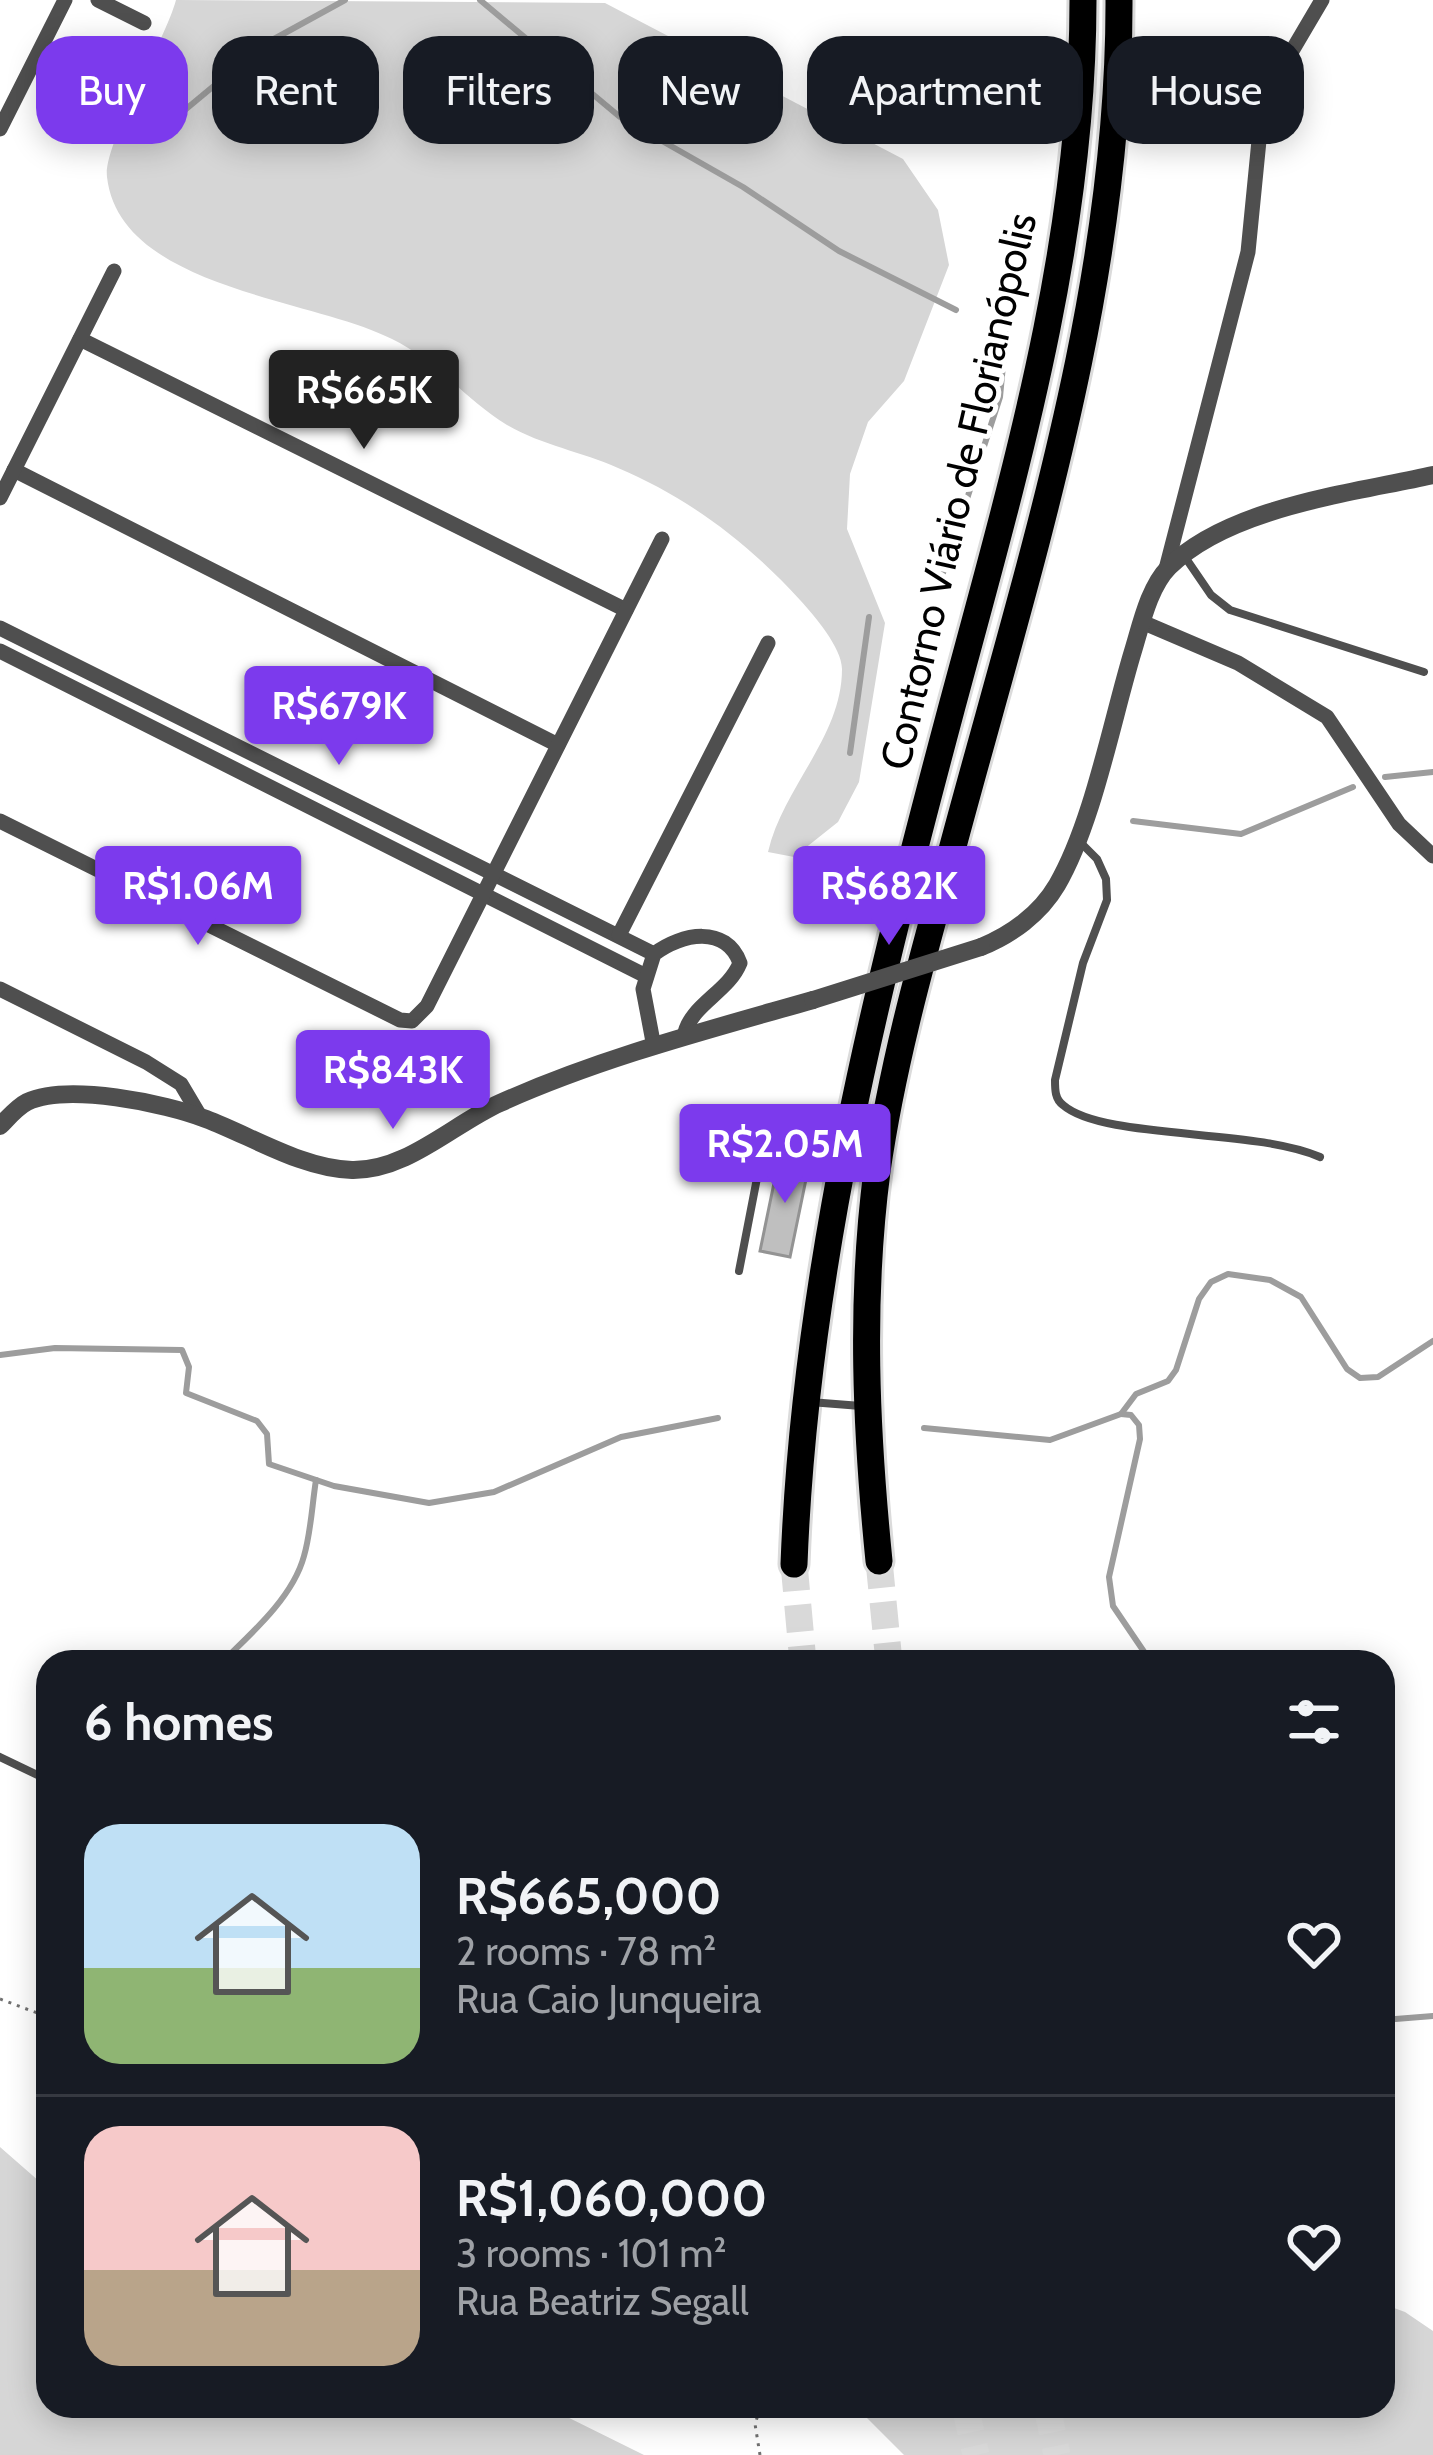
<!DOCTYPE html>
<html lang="en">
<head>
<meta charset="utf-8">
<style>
  :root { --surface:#171b24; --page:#242831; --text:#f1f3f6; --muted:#9ea1a6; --line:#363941; --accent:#7c3aed }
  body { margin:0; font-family:Cabin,sans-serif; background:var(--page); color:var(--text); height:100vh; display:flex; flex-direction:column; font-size:45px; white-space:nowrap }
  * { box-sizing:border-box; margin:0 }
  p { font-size:39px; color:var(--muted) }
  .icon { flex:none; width:66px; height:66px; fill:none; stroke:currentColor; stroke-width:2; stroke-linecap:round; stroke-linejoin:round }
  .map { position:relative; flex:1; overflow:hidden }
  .drawer { position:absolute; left:36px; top:1650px; width:1359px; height:768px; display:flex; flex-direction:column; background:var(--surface); border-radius:36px; box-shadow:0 6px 30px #0003 }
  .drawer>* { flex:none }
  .banner { position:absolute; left:36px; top:36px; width:1362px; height:108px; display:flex; gap:24px }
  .price { position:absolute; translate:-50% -102px; padding:0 27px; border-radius:12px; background:var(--accent); color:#fff; font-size:39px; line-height:78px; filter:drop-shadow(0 3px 6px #0008) }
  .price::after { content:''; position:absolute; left:50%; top:72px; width:36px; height:27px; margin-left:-18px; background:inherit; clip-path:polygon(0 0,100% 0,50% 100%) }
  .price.active { background:#222; color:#fff }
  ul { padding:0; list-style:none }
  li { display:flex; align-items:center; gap:36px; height:300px; padding:0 48px }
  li+li { border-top:3px solid var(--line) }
  li span { display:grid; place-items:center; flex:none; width:336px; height:240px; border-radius:36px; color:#555 }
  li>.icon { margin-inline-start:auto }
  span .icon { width:144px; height:144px; fill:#fffc; stroke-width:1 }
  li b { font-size:51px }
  h2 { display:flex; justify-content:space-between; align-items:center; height:144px; padding:0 48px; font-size:51px }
  .chip { padding:0 42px; border-radius:36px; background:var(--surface); box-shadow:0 6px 30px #0003; font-size:42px; line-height:108px }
  .chip.active { background:var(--accent); color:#fff }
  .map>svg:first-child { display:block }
</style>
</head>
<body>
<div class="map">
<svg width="1433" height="2455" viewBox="0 0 1433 2455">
  <rect width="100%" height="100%" fill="#fff"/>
  <g fill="#d6d6d6">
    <path d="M176,0L605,3L903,159L938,210L949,265L904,381L868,422L850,474L847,529L885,623L859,782L838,822L794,857L768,852C783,787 842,737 842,669C842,648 814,615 800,600C748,543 689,498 618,468C582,452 541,445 507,425C465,399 437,361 392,339C312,298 120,289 107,177C103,145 165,41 176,0Z"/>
    <polygon points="0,2147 48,2189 48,2406 545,2406 644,2455 0,2455"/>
    <polygon points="1383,2304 1405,2312 1433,2331 1433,2455 904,2455 855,2406 1383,2406"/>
  </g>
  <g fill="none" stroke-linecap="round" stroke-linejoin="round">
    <g stroke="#9d9d9d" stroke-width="6">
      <polyline points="480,0 620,117 743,187 839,251 956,310"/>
      <polyline points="156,134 263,45 345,0"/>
      <polyline points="942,576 1000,397 1006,334"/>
      <polyline points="850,753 869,617"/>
      <polyline points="1385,777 1433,772"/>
      <polyline points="1133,821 1241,834 1353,787"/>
      <polyline points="0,1355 55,1348 182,1350 189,1367 186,1393 257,1421 267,1434 269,1464 334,1486 429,1503 494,1492 621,1437 718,1418"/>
      <polyline points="1121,1414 1131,1415 1139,1425 1140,1439 1109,1577 1113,1606 1151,1662"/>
      <polyline points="924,1428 1050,1440 1121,1414 1136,1394 1168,1381 1176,1370 1199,1299 1211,1282 1228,1274 1270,1280 1301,1297 1347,1369 1360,1378 1378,1377 1433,1341"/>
      <path d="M222,1662C252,1633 293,1597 304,1556C311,1532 312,1505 316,1480"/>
      <polyline points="1383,2020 1433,2016"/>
    </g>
  </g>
  <polygon fill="#bfbfbf" stroke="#939393" stroke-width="3" points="780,1154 810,1160 790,1257 760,1251"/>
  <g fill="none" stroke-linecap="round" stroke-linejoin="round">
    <g stroke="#d9d9d9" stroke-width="27" stroke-dasharray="27 14" stroke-linecap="butt">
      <polyline points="879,1561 889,1662"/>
      <polyline points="794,1564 803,1662"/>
      <polyline points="965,2406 976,2455"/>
      <polyline points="1047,2406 1057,2455"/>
    </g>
    <defs>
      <g id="motorway">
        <path d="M879,1561C866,1431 860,1301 877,1171C892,1066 921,963 949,861C1024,579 1120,295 1119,0"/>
        <path d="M794,1564C805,1272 876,991 951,710C1014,476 1083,244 1083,0"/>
      </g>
    </defs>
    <use href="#motorway" stroke="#dbdbdb" stroke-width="33"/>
    <g stroke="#717171" stroke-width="3" stroke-dasharray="3 6" stroke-linecap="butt">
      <polyline points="0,1999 48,2017"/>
      <polyline points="760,2455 755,2424 761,2406"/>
    </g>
    <g stroke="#4f4f4f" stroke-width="8">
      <polyline points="1185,557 1211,595 1230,610 1424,672"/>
      <path d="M1078,840L1097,859L1106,879L1107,900L1083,963L1055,1080C1055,1090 1055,1099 1063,1105C1103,1140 1255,1128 1320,1157"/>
      <polyline points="739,1271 764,1142 782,1132 844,1138"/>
      <polyline points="810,1402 861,1406"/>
      <polyline points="0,1757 48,1780"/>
    </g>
    <g stroke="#4f4f4f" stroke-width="15">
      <polyline points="98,0 144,23"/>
      <polyline points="0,129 65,0"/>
      <polyline points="80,339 626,610"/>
      <polyline points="14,470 558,745"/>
      <polyline points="0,498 114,271"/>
      <polyline points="1166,569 1248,252 1263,100 1322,0"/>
      <polyline points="1142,622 1238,663 1327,717 1399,824 1433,856"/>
      <polyline points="0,628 654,954"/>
      <polyline points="0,651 644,975"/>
      <polyline points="0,821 400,1020 412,1021 427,1006 662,539"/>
      <polyline points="619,935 768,643"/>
      <polyline points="0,989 146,1062 181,1084 200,1116"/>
      <path d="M654,1047L643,989L654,954C682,933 726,925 740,963C728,993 689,1005 684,1037"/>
    </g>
    <g stroke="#4f4f4f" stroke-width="18">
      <path d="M981,947C1011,935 1040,914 1057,885C1093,823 1112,720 1133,651C1141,625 1149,587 1169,567C1229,507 1353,493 1433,475"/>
      <path d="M0,1126C8,1118 17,1107 27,1102C67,1083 165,1103 206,1119C251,1136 303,1169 352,1170C407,1171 453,1124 500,1103C600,1058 708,1030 813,1000"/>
    </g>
    <use href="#motorway" stroke="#000" stroke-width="27"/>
    <polyline stroke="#4f4f4f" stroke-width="18" points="813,1000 981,947"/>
  </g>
  <g text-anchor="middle" stroke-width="10" stroke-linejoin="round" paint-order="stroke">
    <g font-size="42" fill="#000" stroke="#fff">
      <text transform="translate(958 491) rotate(-77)" y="15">Contorno Viário de Florianópolis</text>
    </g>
  </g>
</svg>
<b class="price active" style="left:364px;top:452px">R$665K</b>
<b class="price" style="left:339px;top:768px">R$679K</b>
<b class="price" style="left:198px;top:948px">R$1.06M</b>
<b class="price" style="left:889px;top:948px">R$682K</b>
<b class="price" style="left:393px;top:1132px">R$843K</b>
<b class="price" style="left:785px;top:1206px">R$2.05M</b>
<div class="banner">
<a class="chip active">Buy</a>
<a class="chip">Rent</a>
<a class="chip">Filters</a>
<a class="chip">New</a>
<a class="chip">Apartment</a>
<a class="chip">House</a>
</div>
<section class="drawer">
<h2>6 homes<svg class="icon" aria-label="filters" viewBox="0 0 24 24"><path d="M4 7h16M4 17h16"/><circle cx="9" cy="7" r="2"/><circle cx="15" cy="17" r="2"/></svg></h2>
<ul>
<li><span style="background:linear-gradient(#bfe0f5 60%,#8fb573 0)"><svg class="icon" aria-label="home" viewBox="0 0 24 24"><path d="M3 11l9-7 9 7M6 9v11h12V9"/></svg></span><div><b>R$665,000</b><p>2 rooms · 78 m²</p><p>Rua Caio Junqueira</p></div><svg class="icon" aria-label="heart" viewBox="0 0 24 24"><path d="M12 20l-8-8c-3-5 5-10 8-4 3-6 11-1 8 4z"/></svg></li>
<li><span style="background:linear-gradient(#f6c9c9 60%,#b9a48a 0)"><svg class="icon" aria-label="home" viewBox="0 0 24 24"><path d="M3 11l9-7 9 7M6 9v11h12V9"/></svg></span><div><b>R$1,060,000</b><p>3 rooms · 101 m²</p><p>Rua Beatriz Segall</p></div><svg class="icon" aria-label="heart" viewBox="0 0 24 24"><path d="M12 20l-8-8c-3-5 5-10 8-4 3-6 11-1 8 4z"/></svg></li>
</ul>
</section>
</div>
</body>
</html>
